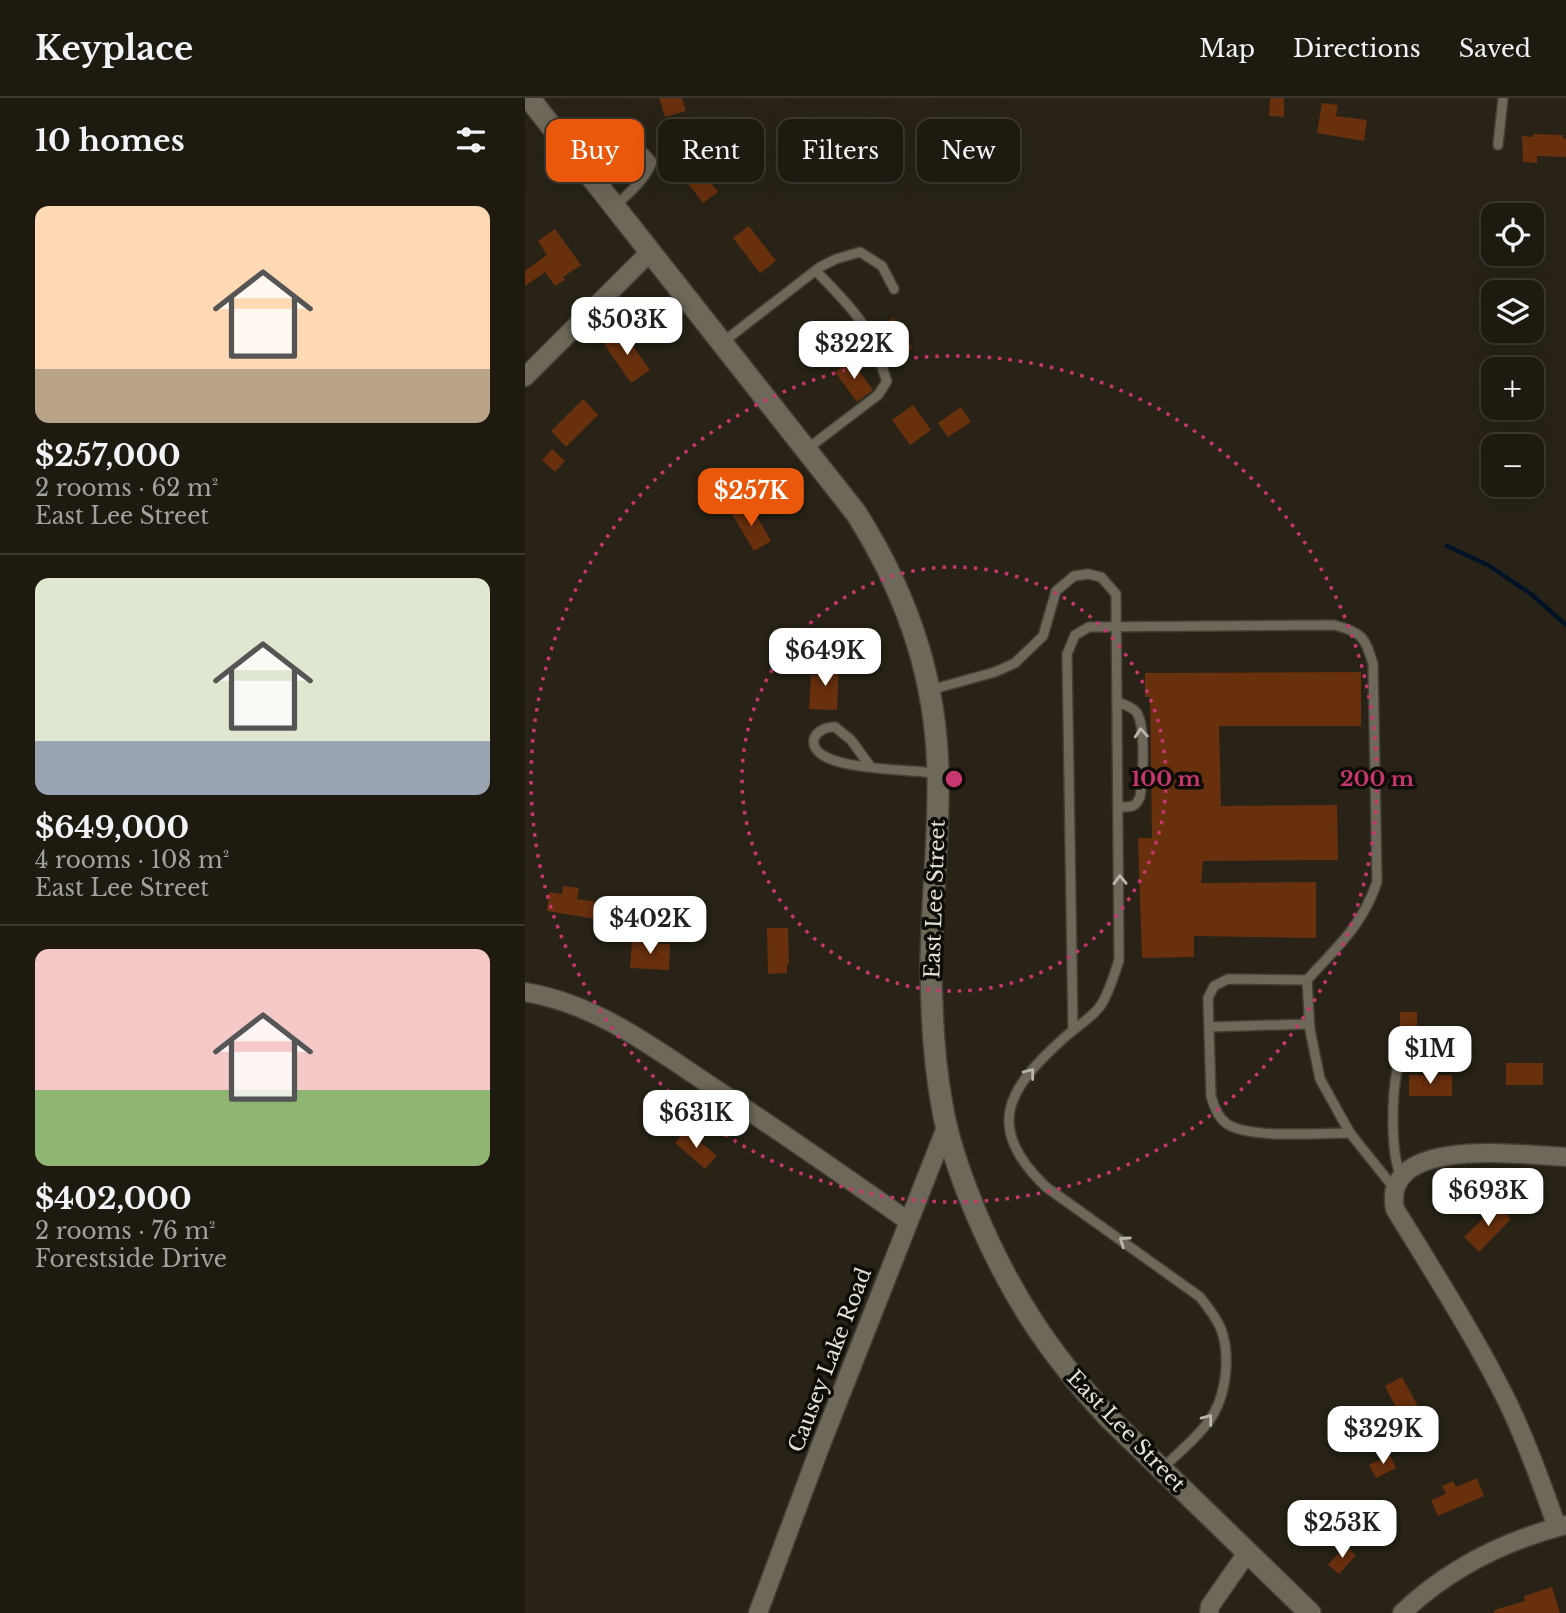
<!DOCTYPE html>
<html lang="en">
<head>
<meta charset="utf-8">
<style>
  :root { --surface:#1e1a10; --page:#2b271e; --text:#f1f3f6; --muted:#a1a19f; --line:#3c3830; --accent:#ea580c }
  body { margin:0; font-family:"Libre Baskerville",serif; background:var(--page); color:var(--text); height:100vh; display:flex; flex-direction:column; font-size:26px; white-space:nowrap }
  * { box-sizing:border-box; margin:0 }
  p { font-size:23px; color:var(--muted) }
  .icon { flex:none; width:38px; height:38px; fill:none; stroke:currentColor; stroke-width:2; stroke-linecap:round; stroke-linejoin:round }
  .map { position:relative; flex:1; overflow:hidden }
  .side { display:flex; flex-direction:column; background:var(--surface); width:525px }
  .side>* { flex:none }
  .banner { position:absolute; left:21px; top:21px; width:665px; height:63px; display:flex; gap:14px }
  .tools { position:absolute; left:956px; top:105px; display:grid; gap:14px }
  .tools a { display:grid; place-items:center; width:63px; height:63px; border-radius:14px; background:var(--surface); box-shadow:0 7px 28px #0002,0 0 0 2px var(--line); font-size:35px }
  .price { position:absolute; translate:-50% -60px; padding:0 16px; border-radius:14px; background:#fff; color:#222; font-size:23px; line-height:46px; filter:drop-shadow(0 2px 4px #0008) }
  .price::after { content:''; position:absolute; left:50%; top:42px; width:21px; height:16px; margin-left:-10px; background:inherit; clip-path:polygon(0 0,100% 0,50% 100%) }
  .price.on { background:var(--accent); color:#fff }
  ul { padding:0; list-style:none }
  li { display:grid; align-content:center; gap:14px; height:371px; padding:0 35px }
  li+li { border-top:2px solid var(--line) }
  li span { display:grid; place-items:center; height:217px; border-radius:14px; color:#555 }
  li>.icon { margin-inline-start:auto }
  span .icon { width:126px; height:126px; fill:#fffc; stroke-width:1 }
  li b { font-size:30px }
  h2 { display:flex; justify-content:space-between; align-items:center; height:84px; padding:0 35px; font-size:30px }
  .tag { padding:0 24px; border-radius:14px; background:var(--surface); box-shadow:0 7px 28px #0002,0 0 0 2px var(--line); font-size:24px; line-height:63px }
  .tag.on { background:var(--accent); color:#fff }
  header { display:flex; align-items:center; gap:42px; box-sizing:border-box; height:98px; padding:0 35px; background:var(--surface); border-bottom:2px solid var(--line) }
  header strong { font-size:33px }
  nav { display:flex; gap:38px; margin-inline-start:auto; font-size:24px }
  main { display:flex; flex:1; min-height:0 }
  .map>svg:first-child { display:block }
</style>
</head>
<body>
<header>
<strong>Keyplace</strong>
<nav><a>Map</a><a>Directions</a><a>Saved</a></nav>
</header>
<main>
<section class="side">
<h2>10 homes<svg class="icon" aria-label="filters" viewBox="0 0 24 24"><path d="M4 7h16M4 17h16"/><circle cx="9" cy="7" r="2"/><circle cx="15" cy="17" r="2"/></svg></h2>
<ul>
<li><span style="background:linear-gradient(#ffd9b3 75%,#b9a48a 0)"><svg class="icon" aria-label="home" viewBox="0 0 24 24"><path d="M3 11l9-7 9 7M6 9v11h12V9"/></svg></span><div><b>$257,000</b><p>2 rooms · 62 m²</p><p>East Lee Street</p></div></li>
<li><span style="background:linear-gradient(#dfe7d0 75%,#9aa5b1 0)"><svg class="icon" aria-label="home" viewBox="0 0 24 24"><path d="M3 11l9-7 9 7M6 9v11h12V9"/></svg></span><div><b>$649,000</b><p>4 rooms · 108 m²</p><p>East Lee Street</p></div></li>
<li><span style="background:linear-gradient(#f6c9c9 65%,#8fb573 0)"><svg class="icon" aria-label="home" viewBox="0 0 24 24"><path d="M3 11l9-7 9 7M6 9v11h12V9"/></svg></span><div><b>$402,000</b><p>2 rooms · 76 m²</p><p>Forestside Drive</p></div></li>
</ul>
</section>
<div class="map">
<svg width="1041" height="1515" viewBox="0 0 1041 1515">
  <rect width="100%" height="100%" fill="#282316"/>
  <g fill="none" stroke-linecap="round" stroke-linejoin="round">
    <polyline stroke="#001324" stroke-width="4.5" points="922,448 963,467 1006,496 1041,527"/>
  </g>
  <g fill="#69300e">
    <polygon points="134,0 157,0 161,13 140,19"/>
    <polygon points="745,0 759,0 759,19 744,18"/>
    <polygon points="797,5 813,7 811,18 842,22 839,43 792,35"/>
    <polygon points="1008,36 1038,37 1038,40 1041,41 1041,59 1012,58 1012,65 998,64 997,38 1008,39"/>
    <polygon points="156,46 193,94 178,105 141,57"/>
    <polygon points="224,128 251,163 235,175 208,140"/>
    <polygon points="30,131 56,167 38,179 40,182 30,188 20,174 0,188 0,173 22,157 13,143"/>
    <polygon points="369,220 387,250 374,258 356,227"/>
    <polygon points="97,233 125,272 106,285 79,246"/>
    <polygon points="326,262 348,292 332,304 310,274"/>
    <polygon points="58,301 73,317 41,349 26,333"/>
    <polygon points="388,307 406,332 385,347 367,322"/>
    <polygon points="436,309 446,324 423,339 413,325"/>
    <polygon points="27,351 40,363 30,374 17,362"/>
    <polygon points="216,407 223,419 230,415 246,443 229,453 205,413"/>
    <polygon points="299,564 314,565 312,612 284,611 286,577 298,578"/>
    <polygon points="836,574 836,628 694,628 696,708 812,707 813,762 678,763 676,785 791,784 791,840 669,838 669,859 617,860 613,740 627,740 625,599 620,599 620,575"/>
    <polygon points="38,788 54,790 52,801 79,805 77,822 22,813 24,794 37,796"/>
    <polygon points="242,830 263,830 264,866 262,866 262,875 243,876"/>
    <polygon points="107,844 145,846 144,872 105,870"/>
    <polygon points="875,914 892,914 892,936 908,936 908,953 875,954"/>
    <rect x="981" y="965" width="37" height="22"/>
    <rect x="884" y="977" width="43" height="21"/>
    <polygon points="161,1032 192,1058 180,1071 150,1045"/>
    <polygon points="972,1107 986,1121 954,1154 939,1139"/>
    <polygon points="877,1279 894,1310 876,1319 860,1288"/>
    <polygon points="865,1357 871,1370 851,1380 844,1367"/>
    <polygon points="952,1380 959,1398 913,1418 906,1402 921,1396 917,1388 928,1383 931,1389"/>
    <polygon points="820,1448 831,1457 814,1476 803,1467"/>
    <polygon points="1027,1489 1035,1515 970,1515 969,1512 1000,1503 999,1498"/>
  </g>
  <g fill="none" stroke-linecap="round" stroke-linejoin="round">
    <defs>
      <g id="service">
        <polyline points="973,47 978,0"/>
        <path d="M57,66C86,48 100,30 127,64C119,83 105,94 90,108"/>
        <polyline points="198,244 295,169 311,161 335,154 357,168 369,191"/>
        <path d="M282,351L353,297L362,283C357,272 356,262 352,251C338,220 314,197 291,173"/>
        <path d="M405,592L470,574L490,565L518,538L531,493L549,478L563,476L576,479L591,496L594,862C589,877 585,893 576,907C568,919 551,929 540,939C483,990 458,1028 521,1089L675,1199C683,1209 691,1219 696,1231C705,1255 702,1292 689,1315C677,1336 655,1353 638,1370"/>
        <path d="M593,604C600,607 608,609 612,615C621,630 618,681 615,699C610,710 606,709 594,709"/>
        <path d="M345,668L326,642L310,629C288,629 280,649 301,659C322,671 384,672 411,675"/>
        <polyline points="684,929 784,926"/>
        <path d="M548,932L542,556L550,537L564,529L809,527C837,534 840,539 848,566L852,784C837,828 812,849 782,882"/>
        <path d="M825,1035C795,1035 725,1041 702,1026C693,1020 689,1009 686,998L683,900L689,888L703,881L782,882L785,932L795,981L825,1035L869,1090"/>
        <path d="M876,1078C865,1055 867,998 872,972C880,956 897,960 913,960"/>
      </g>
      <g id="minor">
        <polyline points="0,279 126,153"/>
        <path d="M0,894C72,906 129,950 189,990C255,1033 319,1078 383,1123"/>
        <path d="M1032,1429C1017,1387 1002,1345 983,1305C950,1238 909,1175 870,1111C855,1037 999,1057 1041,1059"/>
        <polyline points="233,1515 295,1349 422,1027"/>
        <polyline points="684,1515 685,1508 722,1455"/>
        <path d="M877,1515C924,1470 978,1443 1041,1427"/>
      </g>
      <path id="tertiary" d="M4,0L331,415C386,502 415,592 413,695C413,766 403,837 407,907C408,940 411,974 417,1007C423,1044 436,1079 450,1113C485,1196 523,1254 584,1320L785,1515"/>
    </defs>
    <use href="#service" stroke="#433f36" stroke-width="12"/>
    <use href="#minor" stroke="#433f36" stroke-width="21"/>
    <use href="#tertiary" stroke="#433f36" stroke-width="24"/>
    <use href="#service" stroke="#6e685a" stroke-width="9"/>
    <use href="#minor" stroke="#6e685a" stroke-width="18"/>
    <use href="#tertiary" stroke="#6e685a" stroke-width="21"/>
  </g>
  <defs><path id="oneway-chevron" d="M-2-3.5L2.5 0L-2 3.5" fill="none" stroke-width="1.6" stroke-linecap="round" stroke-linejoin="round" transform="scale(1.75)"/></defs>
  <g stroke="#bab6ac">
    <use href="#oneway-chevron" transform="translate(616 635) rotate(-94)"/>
    <use href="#oneway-chevron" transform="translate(595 782) rotate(-91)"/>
    <use href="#oneway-chevron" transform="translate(505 975) rotate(-52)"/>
    <use href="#oneway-chevron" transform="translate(599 1143) rotate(-145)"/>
    <use href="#oneway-chevron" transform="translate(683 1321) rotate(-53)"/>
  </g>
  <g fill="none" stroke="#c7366e" stroke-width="3.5" stroke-dasharray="3.5 7">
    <circle cx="429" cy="681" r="212"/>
    <circle cx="429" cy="681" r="423"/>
  </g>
  <g text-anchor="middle" stroke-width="7" stroke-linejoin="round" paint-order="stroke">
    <g font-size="21" fill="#e3e0d8" stroke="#0e0c07">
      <text transform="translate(410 801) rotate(-88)" y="7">East Lee Street</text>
      <text transform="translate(305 1262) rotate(-69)" y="7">Causey Lake Road</text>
      <text transform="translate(601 1333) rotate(46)" y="7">East Lee Street</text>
    </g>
  </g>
  <circle cx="429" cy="681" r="10" fill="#c7366e" stroke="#0e0c07" stroke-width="3.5"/>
  <g font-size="21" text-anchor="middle" font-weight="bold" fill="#c7366e" stroke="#0e0c07" stroke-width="7" stroke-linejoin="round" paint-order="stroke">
    <text x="641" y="688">100 m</text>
    <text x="852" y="688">200 m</text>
  </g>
</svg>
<div class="tools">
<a><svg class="icon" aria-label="locate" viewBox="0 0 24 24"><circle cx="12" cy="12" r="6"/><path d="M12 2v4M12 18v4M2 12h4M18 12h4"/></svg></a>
<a><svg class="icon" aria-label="layers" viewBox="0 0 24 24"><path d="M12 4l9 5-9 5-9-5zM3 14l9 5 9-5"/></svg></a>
<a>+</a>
<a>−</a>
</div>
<b class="price" style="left:102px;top:259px">$503K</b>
<b class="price" style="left:329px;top:283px">$322K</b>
<b class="price on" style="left:226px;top:430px">$257K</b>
<b class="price" style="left:300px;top:590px">$649K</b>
<b class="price" style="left:125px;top:858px">$402K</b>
<b class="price" style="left:905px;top:988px">$1M</b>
<b class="price" style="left:171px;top:1052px">$631K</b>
<b class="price" style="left:963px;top:1130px">$693K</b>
<b class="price" style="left:858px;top:1368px">$329K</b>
<b class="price" style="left:817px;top:1462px">$253K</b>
<div class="banner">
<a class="tag on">Buy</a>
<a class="tag">Rent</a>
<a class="tag">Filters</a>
<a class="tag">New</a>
</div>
</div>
</main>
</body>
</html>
